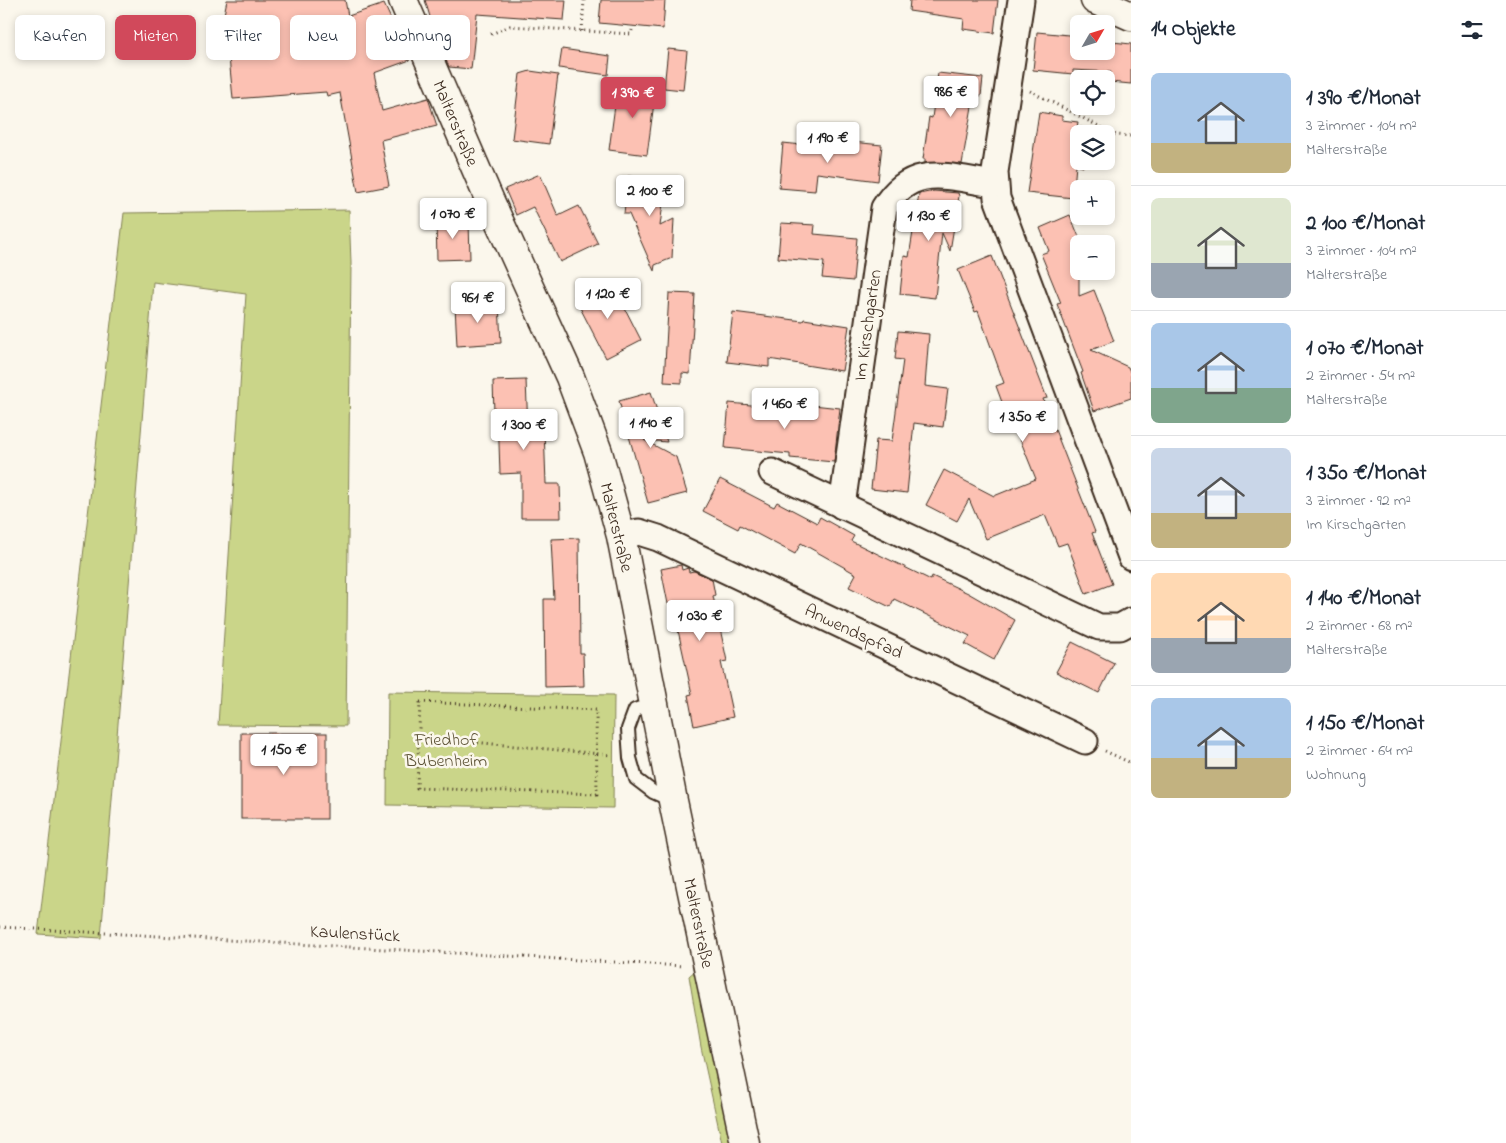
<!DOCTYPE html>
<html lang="de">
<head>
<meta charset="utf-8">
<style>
  :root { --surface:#fff; --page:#f6f6f7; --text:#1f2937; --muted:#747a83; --line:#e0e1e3; --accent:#d1495b }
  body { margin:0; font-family:"Indie Flower",sans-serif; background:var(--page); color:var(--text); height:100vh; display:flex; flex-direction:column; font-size:19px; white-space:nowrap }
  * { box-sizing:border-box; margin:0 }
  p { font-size:16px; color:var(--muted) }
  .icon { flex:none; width:28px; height:28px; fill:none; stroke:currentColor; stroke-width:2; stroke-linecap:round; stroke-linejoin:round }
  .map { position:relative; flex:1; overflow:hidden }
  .side { display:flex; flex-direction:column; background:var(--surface); width:375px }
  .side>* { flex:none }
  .banner { position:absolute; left:15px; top:15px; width:475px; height:45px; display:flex; gap:10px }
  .needle { width:32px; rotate:51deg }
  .tools { position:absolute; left:1070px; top:15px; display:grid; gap:10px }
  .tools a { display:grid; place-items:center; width:45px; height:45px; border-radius:8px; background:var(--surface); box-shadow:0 2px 8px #0003; font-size:25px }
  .price { position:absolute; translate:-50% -42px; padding:0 11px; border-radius:5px; background:#fff; color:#222; font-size:16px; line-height:32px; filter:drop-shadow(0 1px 2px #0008) }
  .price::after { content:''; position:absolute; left:50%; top:30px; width:15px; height:11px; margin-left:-8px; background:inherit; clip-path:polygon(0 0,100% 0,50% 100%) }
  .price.on { background:var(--accent); color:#fff }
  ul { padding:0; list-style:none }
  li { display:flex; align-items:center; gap:15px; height:125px; padding:0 20px }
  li+li { border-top:1px solid var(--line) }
  li span { display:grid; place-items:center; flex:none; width:140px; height:100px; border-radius:8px; color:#555 }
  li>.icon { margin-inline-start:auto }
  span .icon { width:60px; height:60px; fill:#fffc; stroke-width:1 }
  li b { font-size:21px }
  h2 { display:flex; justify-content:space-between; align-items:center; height:60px; padding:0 20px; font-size:21px }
  .tag { padding:0 18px; border-radius:8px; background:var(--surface); box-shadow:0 2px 8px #0003; font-size:18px; line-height:45px }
  .tag.on { background:var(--accent); color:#fff }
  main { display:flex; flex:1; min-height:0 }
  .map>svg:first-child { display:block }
</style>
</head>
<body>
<main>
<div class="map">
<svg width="1131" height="1143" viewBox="0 0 1131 1143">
  <rect width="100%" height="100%" fill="#fbf7ec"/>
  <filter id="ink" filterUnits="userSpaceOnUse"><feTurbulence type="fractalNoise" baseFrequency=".02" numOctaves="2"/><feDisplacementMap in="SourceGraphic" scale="10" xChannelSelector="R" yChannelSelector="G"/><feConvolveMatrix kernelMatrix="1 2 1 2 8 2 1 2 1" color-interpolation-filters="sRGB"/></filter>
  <g filter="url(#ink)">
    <g fill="#cad589" stroke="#828054">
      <polygon points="349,210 351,263 346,726 218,725 246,294 153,282 101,938 38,934 124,213"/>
      <polygon points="388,692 614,695 613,808 387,805"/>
      <polygon points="697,969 733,1143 722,1143 701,1047 689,976"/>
    </g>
    <g fill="#fcc1b3" stroke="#3b2a1e">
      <polygon points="227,0 345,0 348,16 384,4 410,60 374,73 382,111 428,98 437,126 381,140 389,186 358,192 340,93 327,96 326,92 233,99 227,36 220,34"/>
      <polygon points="425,0 566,0 564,20 477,14 471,69 449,67 443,53 445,38 436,37"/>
      <polygon points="601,0 665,0 663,29 599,23"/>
      <polygon points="910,0 998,0 994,33 963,29 964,19 909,11"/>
      <polygon points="1037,32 1079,36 1079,51 1106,51 1106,39 1114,40 1113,42 1131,44 1131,84 1110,82 1111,72 1073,70 1073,74 1033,70"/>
      <polygon points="562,49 610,56 608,75 559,68"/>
      <polygon points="668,49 687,51 683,90 664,88"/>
      <polygon points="530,71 558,75 549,144 512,139 520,74"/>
      <polygon points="938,73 983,78 981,96 974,95 962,164 925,163 925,159 923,159 929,117 932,118"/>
      <polygon points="618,83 656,88 647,155 609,150"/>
      <polygon points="1039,112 1062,116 1062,120 1078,122 1077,127 1089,128 1088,134 1079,134 1079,161 1084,161 1083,167 1076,165 1073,198 1027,193"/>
      <polygon points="842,141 882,145 878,181 817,173 815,191 779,188 783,143 841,149"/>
      <polygon points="540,174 558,216 579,206 598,244 560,262 533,207 516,215 505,189"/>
      <polygon points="628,176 666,180 660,226 674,219 672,258 655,265 654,271 629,214 624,214"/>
      <polygon points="934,191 958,193 959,196 950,251 942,233 935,298 900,294 904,256 909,257 919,194"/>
      <polygon points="1070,215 1079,237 1079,296 1094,290 1114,341 1091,350 1128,367 1131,374 1131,398 1094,411 1081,373 1083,372 1057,304 1061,303 1041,254 1049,251 1040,228"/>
      <polygon points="436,221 469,221 470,259 437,260"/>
      <polygon points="781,223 815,225 814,234 857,238 853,281 822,278 824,262 778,258"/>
      <polygon points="992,256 1047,398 1043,399 1095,532 1092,533 1112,584 1086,594 1067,543 1058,546 1045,515 986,539 969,499 957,521 926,505 944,470 994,496 1036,479 1009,412 1006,413 996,386 1004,383 978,311 975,312 958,270"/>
      <polygon points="590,288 615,289 641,340 606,358 574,296"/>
      <polygon points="669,293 695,294 690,374 682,373 682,383 664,382"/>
      <polygon points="499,303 501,343 457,346 455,305"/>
      <polygon points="733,312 803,321 804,319 849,326 842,371 769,359 769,367 727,362"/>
      <polygon points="898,331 929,334 925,386 948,389 943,427 914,423 907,493 871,489 876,440 892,441 903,360 895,359"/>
      <polygon points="526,380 528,429 544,429 546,484 560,484 561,518 521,518 521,473 500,474 498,413 494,413 493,381"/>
      <polygon points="651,392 667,442 644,440 676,457 687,493 648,503 619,401"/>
      <polygon points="729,403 795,409 795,403 840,408 834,462 790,458 790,454 725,448"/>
      <polygon points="720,479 774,507 777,502 817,523 820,517 854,536 851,541 931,580 932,576 968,593 1015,620 994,660 965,644 970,636 894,599 890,607 849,587 856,574 801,543 795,554 740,525 738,529 703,511"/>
      <polygon points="579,538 580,653 583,653 584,686 545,687 544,599 554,599 551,539"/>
      <polygon points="681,565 682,570 688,568 689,572 694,571 712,579 715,595 713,596 727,661 721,662 733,717 694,726 688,695 692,694 672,603 668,604 661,569"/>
      <polygon points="1072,642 1114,663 1099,693 1056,672"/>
      <rect x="241" y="733" width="86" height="86"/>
    </g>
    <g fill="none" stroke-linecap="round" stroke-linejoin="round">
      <defs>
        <polyline id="lane" points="654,703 635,710 628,729 630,758 636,779 653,792 673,801"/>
        <g id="street">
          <polyline points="1021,0 995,172 997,198 1131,557"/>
          <polyline points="772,472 1099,627 1120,627 1131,621"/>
          <path d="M842,506L884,208C912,161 949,178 995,184"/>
          <polyline points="621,536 639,532 658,538 1085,741"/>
        </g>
        <g id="secondary">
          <polyline points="403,0 490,201 570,377 598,452 621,536 673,801 745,1143"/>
          <polyline points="1095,0 1131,16"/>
        </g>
      </defs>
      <use href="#lane" stroke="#3b2a1e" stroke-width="16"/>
      <use href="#street" stroke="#3b2a1e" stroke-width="29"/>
      <use href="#secondary" stroke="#3b2a1e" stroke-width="31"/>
      <g stroke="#3b2a1e" stroke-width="3" stroke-dasharray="1 4" stroke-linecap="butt">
        <polyline points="582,31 584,0"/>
        <polyline points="491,34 510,26 631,34 633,26"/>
        <polyline points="1030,91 1116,135 1131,136"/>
        <polygon points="420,702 596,710 597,794 417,788"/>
        <polyline points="418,737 612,755"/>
        <polyline points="1105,751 1131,763"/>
        <polyline points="0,927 683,966"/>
      </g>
      <use href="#lane" stroke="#fbf7ec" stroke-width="12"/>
      <use href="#street" stroke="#fbf7ec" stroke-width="25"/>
      <use href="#secondary" stroke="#fbf7ec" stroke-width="28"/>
    </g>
  </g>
  <g text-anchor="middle" stroke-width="5" stroke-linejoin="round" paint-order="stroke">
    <g font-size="18" fill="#3b2a1e" stroke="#fbf7ec">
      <text transform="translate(456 123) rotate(67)" y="6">Malterstraße</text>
      <text transform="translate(867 325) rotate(-82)" y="6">Im Kirschgarten</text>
      <text transform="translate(617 527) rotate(76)" y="6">Malterstraße</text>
      <text transform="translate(854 631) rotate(25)" y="6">Anwendspfad</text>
      <text transform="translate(699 923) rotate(78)" y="6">Malterstraße</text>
      <text transform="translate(355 933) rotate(3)" y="6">Kaulenstück</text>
    </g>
    <g font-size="18" fill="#5f5539" stroke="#fbf7ec">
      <text x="446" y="745">Friedhof<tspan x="446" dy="21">Bubenheim</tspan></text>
    </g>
  </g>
</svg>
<div class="tools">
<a><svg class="needle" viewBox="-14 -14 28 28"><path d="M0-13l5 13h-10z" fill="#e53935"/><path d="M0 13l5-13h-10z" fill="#747a83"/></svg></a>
<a><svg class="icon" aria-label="locate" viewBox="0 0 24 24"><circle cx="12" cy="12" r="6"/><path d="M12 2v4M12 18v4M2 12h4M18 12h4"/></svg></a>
<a><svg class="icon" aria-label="layers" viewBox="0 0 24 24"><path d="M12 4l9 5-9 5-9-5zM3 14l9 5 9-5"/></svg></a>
<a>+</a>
<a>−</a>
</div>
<b class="price" style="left:951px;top:118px">986 €</b>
<b class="price on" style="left:633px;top:119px">1 390 €</b>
<b class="price" style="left:828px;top:164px">1 190 €</b>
<b class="price" style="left:650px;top:217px">2 100 €</b>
<b class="price" style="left:453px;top:240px">1 070 €</b>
<b class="price" style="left:929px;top:242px">1 130 €</b>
<b class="price" style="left:608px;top:320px">1 120 €</b>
<b class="price" style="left:478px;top:324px">961 €</b>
<b class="price" style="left:785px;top:430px">1 460 €</b>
<b class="price" style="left:1023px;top:443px">1 350 €</b>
<b class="price" style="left:651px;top:449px">1 140 €</b>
<b class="price" style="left:524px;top:451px">1 300 €</b>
<b class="price" style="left:700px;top:642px">1 030 €</b>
<b class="price" style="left:284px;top:776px">1 150 €</b>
<div class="banner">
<a class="tag">Kaufen</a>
<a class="tag on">Mieten</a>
<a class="tag">Filter</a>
<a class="tag">Neu</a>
<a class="tag">Wohnung</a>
</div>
</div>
<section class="side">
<h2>14 Objekte<svg class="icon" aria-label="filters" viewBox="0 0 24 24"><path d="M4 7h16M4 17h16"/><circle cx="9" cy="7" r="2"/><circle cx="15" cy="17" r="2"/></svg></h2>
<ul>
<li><span style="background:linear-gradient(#a9c7e8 70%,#c2b280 0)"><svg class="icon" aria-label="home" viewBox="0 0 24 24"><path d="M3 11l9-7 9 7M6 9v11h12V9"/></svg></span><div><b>1 390 €/Monat</b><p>3 Zimmer · 104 m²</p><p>Malterstraße</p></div></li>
<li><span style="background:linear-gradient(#dfe7d0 65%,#9aa5b1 0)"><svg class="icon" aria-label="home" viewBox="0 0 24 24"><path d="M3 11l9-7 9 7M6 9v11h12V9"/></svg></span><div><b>2 100 €/Monat</b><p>3 Zimmer · 104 m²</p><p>Malterstraße</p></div></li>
<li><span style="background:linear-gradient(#a9c7e8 65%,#7fa58c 0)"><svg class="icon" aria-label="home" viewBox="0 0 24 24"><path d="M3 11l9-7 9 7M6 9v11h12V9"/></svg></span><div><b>1 070 €/Monat</b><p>2 Zimmer · 54 m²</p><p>Malterstraße</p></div></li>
<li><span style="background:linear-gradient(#c9d6e8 65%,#c2b280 0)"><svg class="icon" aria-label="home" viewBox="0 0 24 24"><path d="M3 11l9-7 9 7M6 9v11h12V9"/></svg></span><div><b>1 350 €/Monat</b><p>3 Zimmer · 92 m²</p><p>Im Kirschgarten</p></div></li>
<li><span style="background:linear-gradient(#ffd9b3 65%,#9aa5b1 0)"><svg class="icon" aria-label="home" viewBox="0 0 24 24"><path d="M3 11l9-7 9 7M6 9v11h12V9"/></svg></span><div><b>1 140 €/Monat</b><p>2 Zimmer · 68 m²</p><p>Malterstraße</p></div></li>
<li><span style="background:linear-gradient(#a9c7e8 60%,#c2b280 0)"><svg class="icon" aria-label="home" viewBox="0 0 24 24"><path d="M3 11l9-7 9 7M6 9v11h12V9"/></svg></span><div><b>1 150 €/Monat</b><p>2 Zimmer · 64 m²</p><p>Wohnung</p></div></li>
</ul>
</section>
</main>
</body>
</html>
